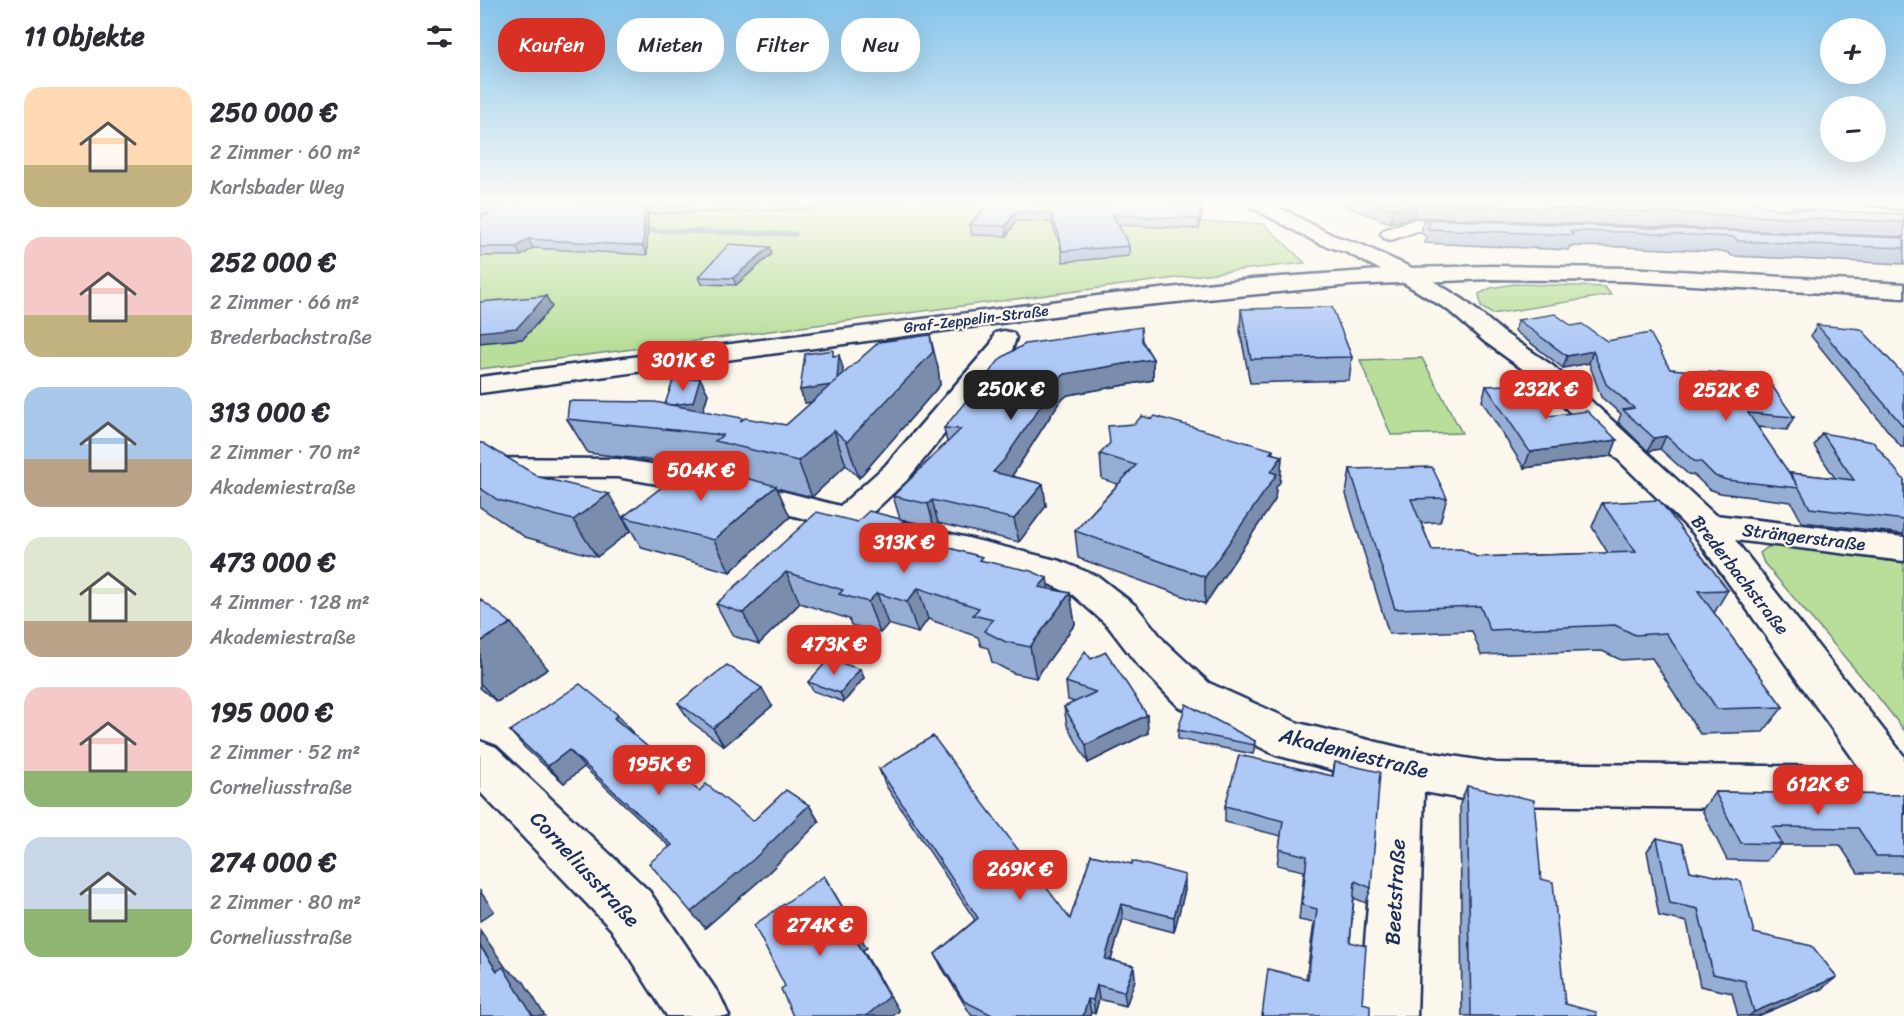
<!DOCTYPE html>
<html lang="de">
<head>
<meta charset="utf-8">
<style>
  :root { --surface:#fff; --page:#f7f7f7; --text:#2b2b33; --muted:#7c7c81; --accent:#d93025 }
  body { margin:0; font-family:Sriracha,sans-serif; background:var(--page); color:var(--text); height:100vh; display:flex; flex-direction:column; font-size:22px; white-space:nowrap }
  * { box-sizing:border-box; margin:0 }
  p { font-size:20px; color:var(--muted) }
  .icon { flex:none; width:33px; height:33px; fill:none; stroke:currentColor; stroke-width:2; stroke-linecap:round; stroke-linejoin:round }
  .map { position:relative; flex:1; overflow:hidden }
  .sheet { display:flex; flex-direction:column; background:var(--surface); width:480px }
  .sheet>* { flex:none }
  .banner { position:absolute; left:18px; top:18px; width:570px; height:54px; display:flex; gap:12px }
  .fabs { position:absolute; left:1340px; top:18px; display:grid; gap:12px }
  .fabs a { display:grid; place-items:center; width:66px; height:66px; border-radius:50%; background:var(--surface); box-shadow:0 6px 24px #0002; font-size:30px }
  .price { position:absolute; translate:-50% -51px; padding:0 14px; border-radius:12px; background:var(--accent); color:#fff; font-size:20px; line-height:39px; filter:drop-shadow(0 2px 3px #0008) }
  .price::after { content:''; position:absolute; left:50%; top:36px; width:18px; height:14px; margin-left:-9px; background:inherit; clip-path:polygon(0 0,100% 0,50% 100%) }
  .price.selected { background:#222; color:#fff }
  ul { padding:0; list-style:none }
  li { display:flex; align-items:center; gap:18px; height:150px; padding:0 24px }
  li span { display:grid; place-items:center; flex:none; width:168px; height:120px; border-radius:18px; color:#555 }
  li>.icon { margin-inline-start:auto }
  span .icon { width:72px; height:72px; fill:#fffc; stroke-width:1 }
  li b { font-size:26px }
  h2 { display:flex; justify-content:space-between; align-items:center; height:72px; padding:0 24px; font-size:26px }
  .pill { padding:0 21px; border-radius:24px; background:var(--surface); box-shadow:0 6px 24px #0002; font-size:21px; line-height:54px }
  .pill.selected { background:var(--accent); color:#fff }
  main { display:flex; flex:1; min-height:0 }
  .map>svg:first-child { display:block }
</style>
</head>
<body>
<main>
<section class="sheet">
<h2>11 Objekte<svg class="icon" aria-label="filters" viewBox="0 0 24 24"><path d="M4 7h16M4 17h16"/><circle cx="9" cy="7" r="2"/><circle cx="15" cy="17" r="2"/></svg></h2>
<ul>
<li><span style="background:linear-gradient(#ffd9b3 65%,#c2b280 0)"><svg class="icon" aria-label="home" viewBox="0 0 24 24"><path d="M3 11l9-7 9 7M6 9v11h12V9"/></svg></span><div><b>250 000 €</b><p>2 Zimmer · 60 m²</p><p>Karlsbader Weg</p></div></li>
<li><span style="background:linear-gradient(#f6c9c9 65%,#c2b280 0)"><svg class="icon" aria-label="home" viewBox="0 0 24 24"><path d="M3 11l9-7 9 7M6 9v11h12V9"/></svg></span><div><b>252 000 €</b><p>2 Zimmer · 66 m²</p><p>Brederbachstraße</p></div></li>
<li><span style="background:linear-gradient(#a9c7e8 60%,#b9a48a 0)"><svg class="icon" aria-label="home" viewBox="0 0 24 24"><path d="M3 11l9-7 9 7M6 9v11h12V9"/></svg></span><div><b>313 000 €</b><p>2 Zimmer · 70 m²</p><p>Akademiestraße</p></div></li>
<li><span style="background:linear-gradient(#dfe7d0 70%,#b9a48a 0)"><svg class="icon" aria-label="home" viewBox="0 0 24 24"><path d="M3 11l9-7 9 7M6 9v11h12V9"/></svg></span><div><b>473 000 €</b><p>4 Zimmer · 128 m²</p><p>Akademiestraße</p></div></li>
<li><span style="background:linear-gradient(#f6c9c9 70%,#8fb573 0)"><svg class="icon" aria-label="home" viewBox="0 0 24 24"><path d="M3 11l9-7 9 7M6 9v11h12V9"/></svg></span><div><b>195 000 €</b><p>2 Zimmer · 52 m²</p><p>Corneliusstraße</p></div></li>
<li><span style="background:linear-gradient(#c9d6e8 60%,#8fb573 0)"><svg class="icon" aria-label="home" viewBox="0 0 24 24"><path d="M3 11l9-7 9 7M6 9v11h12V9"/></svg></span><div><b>274 000 €</b><p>2 Zimmer · 80 m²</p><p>Corneliusstraße</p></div></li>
</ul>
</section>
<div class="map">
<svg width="1424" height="1016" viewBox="0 0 1424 1016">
  <rect width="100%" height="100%" fill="#fbf7ec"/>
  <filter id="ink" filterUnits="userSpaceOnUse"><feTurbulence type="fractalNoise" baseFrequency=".0167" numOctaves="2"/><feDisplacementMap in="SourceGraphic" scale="12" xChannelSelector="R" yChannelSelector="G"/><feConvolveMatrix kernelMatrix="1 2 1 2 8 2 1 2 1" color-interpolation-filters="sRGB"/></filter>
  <g filter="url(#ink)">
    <g fill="#b8de9a" stroke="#6a867c" stroke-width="1.5">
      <polygon points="0,202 555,202 694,221 784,224 825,263 750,271 0,369"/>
      <polygon points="1034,284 1125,287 1131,295 1012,314 1001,307 999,294 1011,288"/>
      <polygon points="942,358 982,433 911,435 880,360"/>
      <polygon points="1302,546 1424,563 1424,730 1391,688 1284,563 1280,553 1288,547"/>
    </g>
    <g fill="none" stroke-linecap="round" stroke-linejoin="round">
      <polyline stroke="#6297b7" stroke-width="5" points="158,230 315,234"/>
      <defs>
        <g id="street">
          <polygon points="1311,202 1357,202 1424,212 1424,224 1320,207 1314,206"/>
          <polygon points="935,219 988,221 995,223 998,227 995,231 988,233 937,231 911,240 904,238 901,234 904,230"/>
          <polygon points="927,269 935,270 984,300 1023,332 1073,366 1235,515 1424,537 1424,561 1255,540 1424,756 1424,813 1415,810 1016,805 944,792 937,1016 879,1016 898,782 796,755 699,707 657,664 628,626 593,595 569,584 224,492 137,477 0,476 0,458 137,459 225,472 360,506 405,466 511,344 515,333 524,331 533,333 536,338 532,350 427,480 391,514 580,561 619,577 656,606 685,642 729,683 818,723 922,748 1016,763 1379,767 1213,533 1055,378 1005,342 968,310 919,280 916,275 919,270"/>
          <polygon points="0,741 16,747 169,891 240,996 249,1016 187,1016 131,929 0,792"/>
        </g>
        <polygon id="secondary" points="766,202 789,202 852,235 882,245 932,268 1010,266 1148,268 1424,284 1424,298 1148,281 1010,279 871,285 625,309 0,393 0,377 625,295 772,279 901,270 868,253 838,243 769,206"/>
      </defs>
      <use href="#street" stroke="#1b2f5e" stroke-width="5"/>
      <use href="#secondary" stroke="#1b2f5e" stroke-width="5"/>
      <use href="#street" fill="#fbf7ec" fill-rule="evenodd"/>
      <use href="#secondary" fill="#fbf7ec" fill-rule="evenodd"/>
    </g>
    <g fill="#96add4" stroke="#1b2f5e" stroke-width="1.5" fill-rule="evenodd">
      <polygon points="0,202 371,202 335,205 331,209 168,214 167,255 53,248 41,256 0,256 0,218 8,214 0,214"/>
      <polygon points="509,202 724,202 719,229 638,225 649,246 649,256 583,262 580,244 571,222 536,221 527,236 492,235 490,225"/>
      <polygon points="854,202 1281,202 1286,206 1299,209 1424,214 1424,237 935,217 910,223"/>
      <polygon points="944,219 1424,238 1424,264 1252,256 1247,252 1142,247 1090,246 1088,250 945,243 947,237 941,233"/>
      <polygon points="292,254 256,285 222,284 219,277"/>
      <polygon points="761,309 872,357 869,380 770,383 760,331"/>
      <polygon points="1038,320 1092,326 1190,369 1279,383 1314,417 1307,430 1278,427 1309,474 1310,473 1355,478 1334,446 1342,433 1424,480 1424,534 1322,522 1311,502 1240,493 1229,489 1214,475 1208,474 1180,449 1168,451 1138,422 1141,414 1121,397 1109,363 1083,368 1035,331"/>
      <polygon points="1337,325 1424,375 1424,447 1421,447 1331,336"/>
      <polygon points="662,341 673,359 673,380 588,395 580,401 532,476 563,484 566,506 539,542 458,523 454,527 424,520 429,537 503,561 569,589 590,593 595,624 556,678 533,673 512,662 508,648 501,646 498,637 448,619 438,633 408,624 400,633 371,625 369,619 320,603 279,644 253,636 236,604 377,522 420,519 413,496 467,442 464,428"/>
      <path d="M355,356L363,368L362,375L458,368L460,385L379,478L366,465L332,497L297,488L310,517L250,572L162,548L143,517L212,465L108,453L87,419L185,404L220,378L228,394L223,411L263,420L306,425L332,402L325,403L320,390ZM213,465L247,468L250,474Z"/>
      <polygon points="1006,386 1068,416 1131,456 1044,468 1002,401"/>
      <polygon points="0,443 59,477 150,531 117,557 45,537 0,507"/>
      <polygon points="620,454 792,454 802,456 800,482 796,487 795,500 725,604 598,558 595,531 638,484 622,479"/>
      <polygon points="870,469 967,498 960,522 941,523 952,550 997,557 1128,553 1112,527 1122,503 1248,590 1234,613 1303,707 1283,732 1220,734 1172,658 1141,660 1122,651 1001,655 992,631 909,634 866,494"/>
      <polygon points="0,599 68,669 17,702 0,688"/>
      <polygon points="611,659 667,715 668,733 608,763 587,725 584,707 595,702 588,700 586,682"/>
      <polygon points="380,669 384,678 364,702 333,691 328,682"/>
      <polygon points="198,703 292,706 244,746 210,721"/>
      <polygon points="698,730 775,741 774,750 773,754 698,739"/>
      <polygon points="30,731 152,732 151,733 219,791 273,821 329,805 339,822 286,875 225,928 190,847 104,767 84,783 45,748"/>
      <polygon points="855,762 891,888 886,903 874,898 870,942 882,1003 890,1016 826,979 834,923 819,920 824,871 797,865 801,836 745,822 745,806 852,776"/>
      <polygon points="399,769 590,919 611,855 705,890 694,932 643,919 631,960 654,966 655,980 646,1006 619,999 615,1014 611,1012 610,1016 493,1016 491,1015 462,968 455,954 495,920 406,786"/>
      <polygon points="987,786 1061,879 1085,1004 1117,1016 982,1016 980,804"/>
      <polygon points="1235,792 1424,795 1424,873 1378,873 1360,845 1301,845 1286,861 1247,860 1222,810"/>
      <polygon points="1177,838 1274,933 1341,989 1278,1016 1258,1016 1252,993 1220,986 1207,922 1179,916 1167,851"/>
    </g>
    <g fill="#7a8dac" stroke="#1b2f5e" stroke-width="1.5">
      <polygon points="329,202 371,202 335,205 331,209"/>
      <polygon points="722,202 724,202 719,229 719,219"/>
      <polygon points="938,203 935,217 910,223 913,209"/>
      <polygon points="165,206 168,214 167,255 163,246"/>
      <polygon points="535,212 536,221 527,236 526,226"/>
      <polygon points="48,239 53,248 41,256 36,247"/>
      <polygon points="290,247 292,254 256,285 253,278"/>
      <polygon points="66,296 72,307 43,339 0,343 0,332"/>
      <polygon points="450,335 458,368 460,385 379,478 367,442"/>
      <polygon points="1113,351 1109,363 1083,368 1087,356"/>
      <polygon points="359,355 363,368 361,398 325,403 320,390"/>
      <polygon points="673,359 673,380 588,395 580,401 528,482 513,472 578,380 585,374"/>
      <polygon points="220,378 228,394 220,419 184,407"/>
      <polygon points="354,430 366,465 332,497 318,461"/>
      <polygon points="1186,436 1180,449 1168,451 1174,438"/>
      <polygon points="1137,440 1131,456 1044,468 1050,452"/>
      <polygon points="793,450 791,472 802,456 800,482 796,487 795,500 725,604 725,577"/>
      <polygon points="563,484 566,506 539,542 534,519"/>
      <polygon points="296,486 310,517 250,572 234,540"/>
      <polygon points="129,494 150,531 117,557 93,520"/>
      <polygon points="452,500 458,523 454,527 448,504"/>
      <polygon points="424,520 433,550 412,532"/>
      <polygon points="306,572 320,603 279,644 263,613"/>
      <polygon points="567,578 572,609 559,587"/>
      <polygon points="438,588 448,619 438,633 427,602"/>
      <polygon points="397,593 408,624 400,633 388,602"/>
      <polygon points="590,593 595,624 556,678 550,647"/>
      <polygon points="31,623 68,669 17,702 0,683 0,642"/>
      <polygon points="380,669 384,678 364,702 360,693"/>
      <polygon points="282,688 292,706 244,746 233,728"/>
      <polygon points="138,715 152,732 147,735 134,718"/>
      <polygon points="667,715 668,733 608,763 606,745"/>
      <polygon points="89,750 104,767 84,783 68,766"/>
      <polygon points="329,805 339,822 286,875 225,928 211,912"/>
      <polygon points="705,875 705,890 694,932 694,917"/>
      <polygon points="344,876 387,948 383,950 419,1011 413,1016 386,1016 373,935"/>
      <polygon points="0,891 14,911 0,921"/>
      <polygon points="641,904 643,919 627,973 625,959"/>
      <polygon points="0,930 26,968 44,982 65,1016 53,1016 17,971 0,946"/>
      <polygon points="654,966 655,980 646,1006 644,992"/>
      <polygon points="1357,977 1341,989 1278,1016 1269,1016 1274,1012"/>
      <polygon points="617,985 619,999 615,1014 613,1000"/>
      <polygon points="608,999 611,1012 610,1016 603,1016"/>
    </g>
    <g fill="#aec9f6" stroke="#1b2f5e" stroke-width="1.5">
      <polygon points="0,202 285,202 165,206 163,246 48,239 36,247 0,247 0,218 28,204 0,205"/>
      <polygon points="509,202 722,202 719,219 633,215 649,246 582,251 579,234 570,213 535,212 526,226 490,225"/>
      <polygon points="894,202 1281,202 1286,206 1299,209 1424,214 1424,222 938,203 913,209"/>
      <polygon points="944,219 1424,238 1424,248 1258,241 1254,237 1148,232 1090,231 1093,235 948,229 950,222"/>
      <polygon points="249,244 290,247 253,278 219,277"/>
      <polygon points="66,296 37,328 0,332 0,302"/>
      <polygon points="852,307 872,357 771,359 761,309"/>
      <polygon points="1075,314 1092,326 1102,324 1127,341 1170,333 1190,369 1275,376 1279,383 1290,383 1314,417 1268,413 1318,486 1310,473 1374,480 1342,433 1393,442 1424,480 1424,520 1330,508 1319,488 1247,480 1235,476 1221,462 1214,461 1186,436 1174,438 1143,410 1154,408 1126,384 1113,351 1087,356 1038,320"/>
      <polygon points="1337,325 1381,329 1424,375 1424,427"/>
      <polygon points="661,327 662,341 673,359 585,374 578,380 524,460 513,472 563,484 534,519 452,500 448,504 413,496 481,429 464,428 521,358 545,344"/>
      <polygon points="450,335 453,352 367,442 354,430 318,461 235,441 243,435 87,419 89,401 175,402 262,418 261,421 265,418 306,425 399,342"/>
      <polygon points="353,350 353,356 359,355 357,380 351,385 320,390 325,354"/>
      <polygon points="220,378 213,402 193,405 185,404 193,381"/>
      <polygon points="1045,384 1068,416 1107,411 1137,440 1050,452 1006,386"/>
      <polygon points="662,416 672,419 675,416 793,450 790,453 802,456 791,472 797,474 725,577 595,531 656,465 620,454 630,443 628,426 654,424"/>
      <polygon points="0,443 3,443 59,477 129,494 93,520 18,500 0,488"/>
      <polygon points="212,464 296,486 234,540 143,517"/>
      <polygon points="952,467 967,498 931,499 952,550 981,549 997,557 1156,552 1122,503 1179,500 1248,590 1218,591 1303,707 1237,709 1186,633 1155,635 1135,625 1010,630 1000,606 915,609 870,469"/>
      <polygon points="389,511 424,520 412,532 502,557 499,560 551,571 567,578 559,587 590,593 550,647 526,642 504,631 513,620 493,615 499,608 438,588 427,602 397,593 388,602 359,594 363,590 306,572 263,613 236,604 337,512 377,522"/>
      <polygon points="0,599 31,623 0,642"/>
      <polygon points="605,651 611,659 626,652 667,715 606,745 584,707 616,692 586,682"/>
      <polygon points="349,659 380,669 360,693 328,682"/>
      <polygon points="247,665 282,688 233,728 198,703"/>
      <polygon points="100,684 138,715 134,718 219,791 226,784 273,821 306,790 329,805 274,859 211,912 169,863 192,845 89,750 68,766 30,731"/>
      <polygon points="706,704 775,741 774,745 698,730"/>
      <polygon points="453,736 590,919 611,855 652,864 652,861 705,875 694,917 641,904 625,959 654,966 644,992 617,985 613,1000 608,999 603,1016 514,1016 484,1001 455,954 498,918 399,769"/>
      <polygon points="759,755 853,776 855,762 900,772 891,888 875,881 870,942 886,946 882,1003 890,1005 890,1016 782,1016 788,969 828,979 837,909 822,905 827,856 799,849 803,821 745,806"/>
      <polygon points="987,786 1054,800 1061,879 1073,882 1085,1004 1116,1012 1117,1016 991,1016"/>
      <polygon points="1235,792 1424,795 1424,856 1396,856 1378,828 1293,827 1302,844 1261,843"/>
      <polygon points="1177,838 1203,844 1210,871 1261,881 1274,933 1332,946 1357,977 1274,1012 1265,981 1233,974 1218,909 1190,903"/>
      <polygon points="344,876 377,932 373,935 409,997 386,1016 313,1016 301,989 305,986 274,925"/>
      <polygon points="0,946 17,971 23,967 53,1016 0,1016"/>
    </g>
  </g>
  <linearGradient id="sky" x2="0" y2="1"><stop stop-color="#85c4ec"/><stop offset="0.59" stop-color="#fdfbf6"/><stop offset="1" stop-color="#fdfbf6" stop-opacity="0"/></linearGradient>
  <rect width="1424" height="344" fill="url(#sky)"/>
  <g text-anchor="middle" stroke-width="4.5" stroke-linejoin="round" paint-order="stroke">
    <g font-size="15" fill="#1b2f5e" stroke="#fbf7ec">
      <text transform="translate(496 319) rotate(-7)" y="5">Graf-Zeppelin-Straße</text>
    </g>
    <g font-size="18" fill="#1b2f5e" stroke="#fbf7ec">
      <text transform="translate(1324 537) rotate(7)" y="6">Strängerstraße</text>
      <text transform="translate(1260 575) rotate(52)" y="6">Brederbachstraße</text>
    </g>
    <g font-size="21" fill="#1b2f5e" stroke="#fbf7ec">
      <text transform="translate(874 753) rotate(14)" y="7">Akademiestraße</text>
      <text transform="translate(105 869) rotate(47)" y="7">Corneliusstraße</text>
      <text transform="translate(915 892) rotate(-87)" y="7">Beetstraße</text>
    </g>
  </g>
</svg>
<div class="fabs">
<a>+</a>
<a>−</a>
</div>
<b class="price" style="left:203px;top:392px">301K €</b>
<b class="price selected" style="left:531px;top:421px">250K €</b>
<b class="price" style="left:1066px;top:421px">232K €</b>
<b class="price" style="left:1246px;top:422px">252K €</b>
<b class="price" style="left:221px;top:502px">504K €</b>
<b class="price" style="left:424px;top:574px">313K €</b>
<b class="price" style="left:354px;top:676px">473K €</b>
<b class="price" style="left:179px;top:796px">195K €</b>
<b class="price" style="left:1338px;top:816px">612K €</b>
<b class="price" style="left:540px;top:901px">269K €</b>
<b class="price" style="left:340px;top:957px">274K €</b>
<div class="banner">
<a class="pill selected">Kaufen</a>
<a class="pill">Mieten</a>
<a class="pill">Filter</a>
<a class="pill">Neu</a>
</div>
</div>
</main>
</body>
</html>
